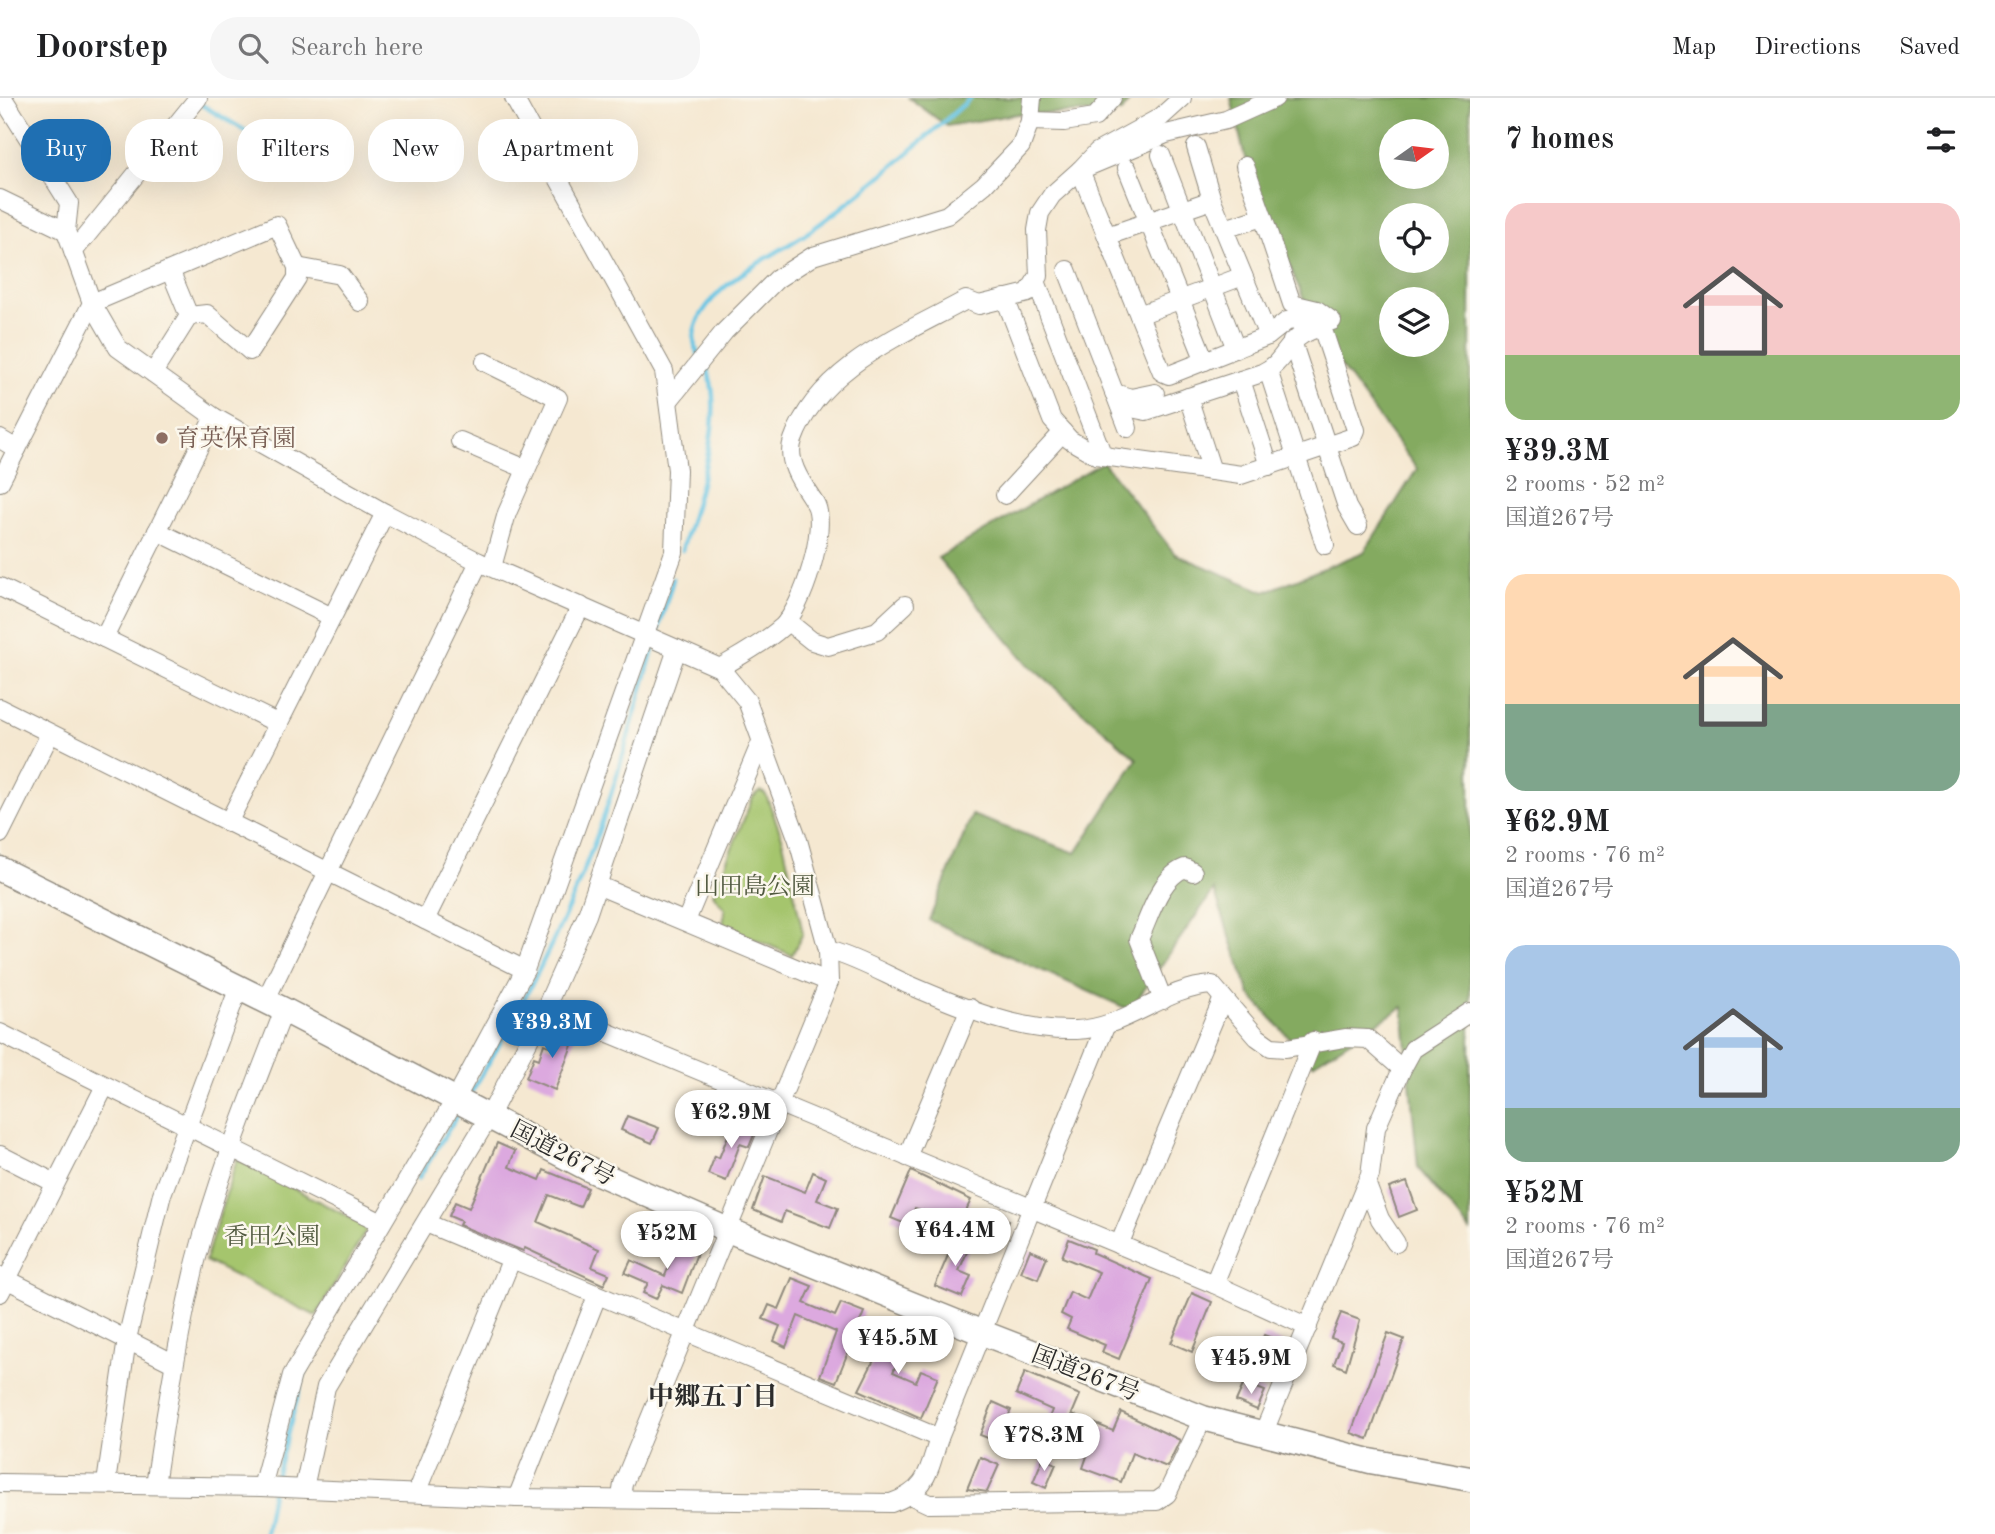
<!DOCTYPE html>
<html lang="en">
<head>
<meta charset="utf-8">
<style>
  :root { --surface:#fff; --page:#f6f6f6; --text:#202124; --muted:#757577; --line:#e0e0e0; --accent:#1f6fb2 }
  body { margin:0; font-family:"Old Standard TT","Noto Serif JP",serif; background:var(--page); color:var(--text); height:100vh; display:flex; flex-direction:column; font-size:26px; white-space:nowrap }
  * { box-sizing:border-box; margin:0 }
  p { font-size:23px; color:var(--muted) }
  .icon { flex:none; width:38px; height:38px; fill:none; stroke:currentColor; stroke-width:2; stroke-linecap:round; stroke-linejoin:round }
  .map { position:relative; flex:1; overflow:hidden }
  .side { display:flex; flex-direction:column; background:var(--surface); width:525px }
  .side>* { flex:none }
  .top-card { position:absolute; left:21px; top:21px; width:665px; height:63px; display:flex; gap:14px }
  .needle { width:46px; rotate:76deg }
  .controls { position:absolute; left:1379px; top:21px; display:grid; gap:14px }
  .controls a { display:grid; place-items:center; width:70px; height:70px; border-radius:50%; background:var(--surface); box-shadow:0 7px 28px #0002; font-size:35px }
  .price { position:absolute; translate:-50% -60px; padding:0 16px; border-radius:24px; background:#fff; color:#222; font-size:23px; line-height:46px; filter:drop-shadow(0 2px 4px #0008) }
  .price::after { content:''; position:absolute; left:50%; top:42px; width:21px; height:16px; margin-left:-10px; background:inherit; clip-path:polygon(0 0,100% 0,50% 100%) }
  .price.current { background:var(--accent); color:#fff }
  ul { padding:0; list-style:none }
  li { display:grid; align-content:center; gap:14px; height:371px; padding:0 35px }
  li span { display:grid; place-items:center; height:217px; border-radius:21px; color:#555 }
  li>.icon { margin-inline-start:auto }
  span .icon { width:126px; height:126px; fill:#fffc; stroke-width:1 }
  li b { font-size:30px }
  h2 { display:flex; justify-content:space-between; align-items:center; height:84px; padding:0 35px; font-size:30px }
  .chip { padding:0 24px; border-radius:28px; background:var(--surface); box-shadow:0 7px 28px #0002; font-size:24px; line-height:63px }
  .chip.current { background:var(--accent); color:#fff }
  header { display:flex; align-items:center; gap:42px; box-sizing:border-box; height:98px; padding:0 35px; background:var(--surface); border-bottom:2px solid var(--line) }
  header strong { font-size:33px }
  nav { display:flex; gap:38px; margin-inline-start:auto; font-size:24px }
  .search { width:490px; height:63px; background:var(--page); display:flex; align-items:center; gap:18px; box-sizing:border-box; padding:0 24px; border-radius:28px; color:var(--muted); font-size:26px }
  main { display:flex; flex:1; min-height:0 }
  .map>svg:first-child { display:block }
</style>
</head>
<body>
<header>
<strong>Doorstep</strong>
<div class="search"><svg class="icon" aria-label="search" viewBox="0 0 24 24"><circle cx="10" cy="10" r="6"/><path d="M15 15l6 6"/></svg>Search here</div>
<nav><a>Map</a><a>Directions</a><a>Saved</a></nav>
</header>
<main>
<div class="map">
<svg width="1470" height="1436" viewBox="0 0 1470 1436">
  <rect width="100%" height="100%" fill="#fbf7ec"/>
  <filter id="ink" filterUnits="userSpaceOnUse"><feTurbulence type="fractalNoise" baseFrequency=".0143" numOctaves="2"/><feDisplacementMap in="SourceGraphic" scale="14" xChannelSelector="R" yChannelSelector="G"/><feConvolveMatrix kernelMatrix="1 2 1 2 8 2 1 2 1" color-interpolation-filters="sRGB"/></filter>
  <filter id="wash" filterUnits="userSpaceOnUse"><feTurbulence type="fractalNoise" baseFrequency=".00686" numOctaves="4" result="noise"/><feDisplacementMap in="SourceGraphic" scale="28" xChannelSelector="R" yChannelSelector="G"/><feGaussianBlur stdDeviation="1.57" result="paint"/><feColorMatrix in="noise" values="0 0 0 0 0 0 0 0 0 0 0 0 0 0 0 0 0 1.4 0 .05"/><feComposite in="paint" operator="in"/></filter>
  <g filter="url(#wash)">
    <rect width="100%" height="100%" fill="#f5e8d1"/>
    <g fill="#a5c56d" stroke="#68784c" stroke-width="2">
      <polygon points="761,693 766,697 782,739 803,835 792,857 723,828 725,811 713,796 753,699"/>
      <polygon points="237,1061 368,1129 316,1218 205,1163"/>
    </g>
    <g fill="#84aa60" stroke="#586a46" stroke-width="2" fill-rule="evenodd">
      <polygon points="909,0 1131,0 1122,14 1017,16 947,28"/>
      <path d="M1231,0H1470V1133L1418,1070L1403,909L1313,966L1250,897L1214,792L1130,912L929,822L972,717L1076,755L1137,661L1029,567L938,460L1103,364L1175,456L1265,494L1364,454L1417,371L1320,240L1246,64ZM1391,33H1437V79H1391ZM1391,117H1437V163H1391ZM1391,201H1437V247H1391Z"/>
    </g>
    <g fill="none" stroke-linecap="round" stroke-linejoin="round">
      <g stroke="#66c5e4" stroke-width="4.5">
        <polyline points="200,6 293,61"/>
        <path d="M699,257C689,239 695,224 707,208C733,174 776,157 810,133C867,93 919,45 971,0"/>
        <path d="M682,452C695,405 729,312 705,267"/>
        <polyline points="657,536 673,481"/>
        <path d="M469,998C515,922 557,843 589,759C616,690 634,616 655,545"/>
        <polyline points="418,1081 461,1011"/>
        <polyline points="274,1386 304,1275 310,1263"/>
        <polyline points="265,1436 272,1394"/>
      </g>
    </g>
    <g id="blocks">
      <g fill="#dca9df">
        <polygon points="560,927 577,934 555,992 526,980 534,959 539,961 544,946 552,949"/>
        <polygon points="627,1018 659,1030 652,1045 621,1032"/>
        <polygon points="734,1023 756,1032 749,1049 740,1046 726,1083 708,1076 715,1058 719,1060"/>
        <polygon points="497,1045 515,1053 509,1069 540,1082 544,1072 588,1090 580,1109 549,1097 538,1124 599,1151 592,1169 609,1176 604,1187 525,1150 523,1153 459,1127 461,1123 449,1118 455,1104 469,1110"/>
        <polygon points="911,1073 971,1102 960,1125 915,1110 908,1127 891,1120"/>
        <polygon points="813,1074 826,1080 817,1102 838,1110 830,1130 785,1113 781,1124 753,1112 765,1078 805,1094"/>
        <polygon points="1407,1084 1417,1112 1399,1119 1389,1090"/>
        <polygon points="992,1116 1009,1123 1001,1141 984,1134"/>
        <polygon points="957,1136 972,1142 959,1173 971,1178 962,1199 935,1188"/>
        <polygon points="1069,1141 1094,1151 1093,1155 1152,1181 1119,1261 1102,1254 1105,1247 1067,1231 1071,1221 1061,1216 1070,1194 1087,1202 1099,1174 1062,1159"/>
        <polygon points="679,1142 699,1150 682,1195 663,1187 656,1201 643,1195 648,1185 625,1175 631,1162 665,1178"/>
        <polygon points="1030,1152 1047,1159 1038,1181 1021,1174"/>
        <polygon points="792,1180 812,1188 804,1205 835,1218 841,1205 864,1214 836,1284 820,1278 836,1234 798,1218 786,1249 774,1243 780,1228 763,1221 769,1207 779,1211"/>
        <polygon points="1192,1195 1212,1204 1192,1254 1171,1245"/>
        <polygon points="1341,1215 1360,1222 1346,1271 1334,1266 1342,1244 1331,1240"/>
        <polygon points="894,1222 912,1229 893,1274 916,1284 921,1272 938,1279 921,1320 859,1292"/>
        <polygon points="1388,1235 1404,1241 1368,1341 1351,1335"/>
        <polygon points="1264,1237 1285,1245 1277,1264 1256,1255"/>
        <polygon points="1025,1274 1080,1297 1072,1316 1113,1333 1121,1314 1180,1342 1167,1369 1132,1355 1121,1384 1083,1370 1093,1341 1049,1320 1052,1312 1016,1296"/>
        <polygon points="1244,1285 1265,1293 1257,1312 1236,1303"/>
        <polygon points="993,1304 1011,1312 998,1344 980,1337"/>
        <polygon points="980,1359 999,1367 987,1394 967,1391"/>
        <polygon points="1043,1360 1056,1366 1046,1390 1033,1384"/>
      </g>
    </g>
  </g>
  <g filter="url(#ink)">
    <use href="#blocks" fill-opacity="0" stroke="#908a7e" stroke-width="2"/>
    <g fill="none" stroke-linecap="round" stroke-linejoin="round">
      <defs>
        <g id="minor">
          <polyline points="3,0 69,105 66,133 92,205 118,250 214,319 385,415 479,464 720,570 747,603 798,742 828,852 829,884 623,1386 621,1399"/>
          <polyline points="1030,23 1032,0"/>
          <polyline points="1196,49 1212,102 1268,238"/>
          <polyline points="1161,57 1236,251"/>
          <polyline points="1127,70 1205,263"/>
          <polyline points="0,101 66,133"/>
          <polyline points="1263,119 1292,206 1317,212 1332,223"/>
          <polyline points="1224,131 1263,119 1245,68"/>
          <polyline points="1107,138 1212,102"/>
          <polyline points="73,154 198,0"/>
          <polyline points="297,169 340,177 360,204"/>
          <polyline points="1067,172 1128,330"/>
          <polyline points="1036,183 1103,358"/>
          <polyline points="1005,200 1052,322 1070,342 1096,357 1241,377 1353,339 1356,332 1322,229"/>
          <polyline points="1139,217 1243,178"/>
          <polyline points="1292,243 1347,409 1358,428"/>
          <polyline points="485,264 558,300 507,415 492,469"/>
          <polyline points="1268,272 1325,447"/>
          <polyline points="153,275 189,218"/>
          <polyline points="1241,282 1269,368"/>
          <polyline points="1114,295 1131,300 1155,295"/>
          <polyline points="1188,299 1212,373"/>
          <polyline points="670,301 724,234 777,181 813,158 947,117 984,87 1021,48 1030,23 1064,24 1095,19 1112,0"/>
          <path d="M1120,308L1146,313L1262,275C1290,262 1283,238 1322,229L1306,221L1287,223L1268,238L1169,277L1162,274L1080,72L1097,54L1161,19L1182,0"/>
          <polyline points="0,341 17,351"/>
          <polyline points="460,343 526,371"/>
          <polyline points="0,384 92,205 277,127 297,169 297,180 250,253 207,216 189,218 170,172"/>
          <polyline points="1005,397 1063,334"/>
          <polyline points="157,433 330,518"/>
          <polyline points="0,489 279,626"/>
          <polyline points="787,523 812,543 828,548 877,533 905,507"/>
          <polyline points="104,540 214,319"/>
          <path d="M720,570C741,557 764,545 782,529C802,512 829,428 815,405C804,388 785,364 793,342C819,269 904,236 966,202L979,207L1028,195L1039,178L1037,132L1040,115L1052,97L1080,72L1166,36L1226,22L1275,0"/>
          <polyline points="0,610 525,872"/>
          <polyline points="228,725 385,415"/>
          <polyline points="0,736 50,636"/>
          <polyline points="597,787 829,884"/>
          <polyline points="425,822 581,508"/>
          <polyline points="686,823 761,644"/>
          <path d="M828,852C856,860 881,874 907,886C960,909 1018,934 1076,932C1127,930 1163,890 1212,887L1257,939L1271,949L1286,950L1345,940L1368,941L1402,971"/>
          <path d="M1163,902L1139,841C1150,818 1160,779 1185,770L1193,774"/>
          <polyline points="265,903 479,464"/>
          <polyline points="546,909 1214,1186 1308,1229"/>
          <polyline points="0,935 380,1124"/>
          <polyline points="0,1057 55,1085"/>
          <polyline points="907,1059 970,910"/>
          <polyline points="1367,1087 1380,1121 1396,1145"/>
          <polyline points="426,1125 939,1340"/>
          <polyline points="1119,1147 1223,900"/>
          <polyline points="0,1178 173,1265"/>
          <polyline points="1214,1186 1313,943"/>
          <polyline points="0,1195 105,988"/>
          <polyline points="1263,1336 1370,1077 1376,1030 1402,971 1413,951 1470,914"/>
          <path d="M0,1385L262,1389L517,1400L891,1405C928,1392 928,1374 939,1340L1105,929"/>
          <polyline points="106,1385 127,1241 162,1096 239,889"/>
          <path d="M155,1387C166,1312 178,1237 196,1163C218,1077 252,995 284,912"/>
          <polyline points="262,1389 292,1277 456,1000 525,872 674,454 677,372 664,273 514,0"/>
          <polyline points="304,1390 326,1289 490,1017 546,909 587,817 677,551"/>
          <polyline points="416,1395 512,1160"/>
          <polyline points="912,1398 929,1406 1157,1403 1167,1396 1203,1320"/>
          <polyline points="517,1400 597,1198"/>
        </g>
        <polyline id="highway" points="0,771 284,912 591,1072 728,1132 983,1235 1203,1320 1370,1363 1470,1381"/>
      </defs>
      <use href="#minor" stroke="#908a7e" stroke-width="20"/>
      <use href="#highway" stroke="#908a7e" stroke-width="27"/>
      <use href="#minor" stroke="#fff" stroke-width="18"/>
      <use href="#highway" stroke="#fff" stroke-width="24"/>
    </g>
  </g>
  <circle fill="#8d6e63" stroke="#fbf7ec" stroke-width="2.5" cx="162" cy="340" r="7"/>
  <g text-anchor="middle" stroke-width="5" stroke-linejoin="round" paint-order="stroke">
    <g font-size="24" fill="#785e54" stroke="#fbf7ec" text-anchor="start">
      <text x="176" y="348">育英保育園</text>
    </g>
    <g font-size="24" fill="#50593f" stroke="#fbf7ec">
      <text x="755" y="796">山田島公園</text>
      <text x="272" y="1146">香田公園</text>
    </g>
    <g font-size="24" fill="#2b2b2b" stroke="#fbf7ec">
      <text transform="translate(563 1055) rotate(27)" y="8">国道267号</text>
      <text transform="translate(1086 1275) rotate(21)" y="8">国道267号</text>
    </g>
    <g font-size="26" font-weight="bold" fill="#2b2b2b" stroke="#fbf7ec">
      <text x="713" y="1307">中郷五丁目</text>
    </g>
  </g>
</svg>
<div class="controls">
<a><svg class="needle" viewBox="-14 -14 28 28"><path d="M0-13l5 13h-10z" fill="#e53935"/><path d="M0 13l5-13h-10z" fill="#757577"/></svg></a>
<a><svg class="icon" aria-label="locate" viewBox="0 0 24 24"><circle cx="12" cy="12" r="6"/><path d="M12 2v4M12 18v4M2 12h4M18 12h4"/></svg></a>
<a><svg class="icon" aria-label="layers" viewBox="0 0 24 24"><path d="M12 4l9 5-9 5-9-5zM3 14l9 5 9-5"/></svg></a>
</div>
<b class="price current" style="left:552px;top:962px">¥39.3M</b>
<b class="price" style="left:731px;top:1052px">¥62.9M</b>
<b class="price" style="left:955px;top:1170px">¥64.4M</b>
<b class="price" style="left:667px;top:1173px">¥52M</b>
<b class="price" style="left:898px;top:1278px">¥45.5M</b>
<b class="price" style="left:1251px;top:1298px">¥45.9M</b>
<b class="price" style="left:1044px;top:1375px">¥78.3M</b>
<div class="top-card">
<a class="chip current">Buy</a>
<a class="chip">Rent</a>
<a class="chip">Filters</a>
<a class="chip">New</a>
<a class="chip">Apartment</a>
</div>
</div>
<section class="side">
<h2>7 homes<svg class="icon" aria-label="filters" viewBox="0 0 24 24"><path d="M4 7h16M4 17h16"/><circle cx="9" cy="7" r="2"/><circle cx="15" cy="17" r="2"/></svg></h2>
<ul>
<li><span style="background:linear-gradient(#f6c9c9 70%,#8fb573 0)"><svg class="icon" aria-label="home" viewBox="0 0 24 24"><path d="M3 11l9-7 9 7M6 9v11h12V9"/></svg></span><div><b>¥39.3M</b><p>2 rooms · 52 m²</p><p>国道267号</p></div></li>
<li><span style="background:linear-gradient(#ffd9b3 60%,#7fa58c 0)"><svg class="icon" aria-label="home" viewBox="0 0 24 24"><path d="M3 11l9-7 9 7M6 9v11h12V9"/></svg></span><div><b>¥62.9M</b><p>2 rooms · 76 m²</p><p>国道267号</p></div></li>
<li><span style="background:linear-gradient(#a9c7e8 75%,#7fa58c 0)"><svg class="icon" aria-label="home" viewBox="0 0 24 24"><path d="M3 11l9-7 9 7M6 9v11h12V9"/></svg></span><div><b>¥52M</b><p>2 rooms · 76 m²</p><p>国道267号</p></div></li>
</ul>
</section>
</main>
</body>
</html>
